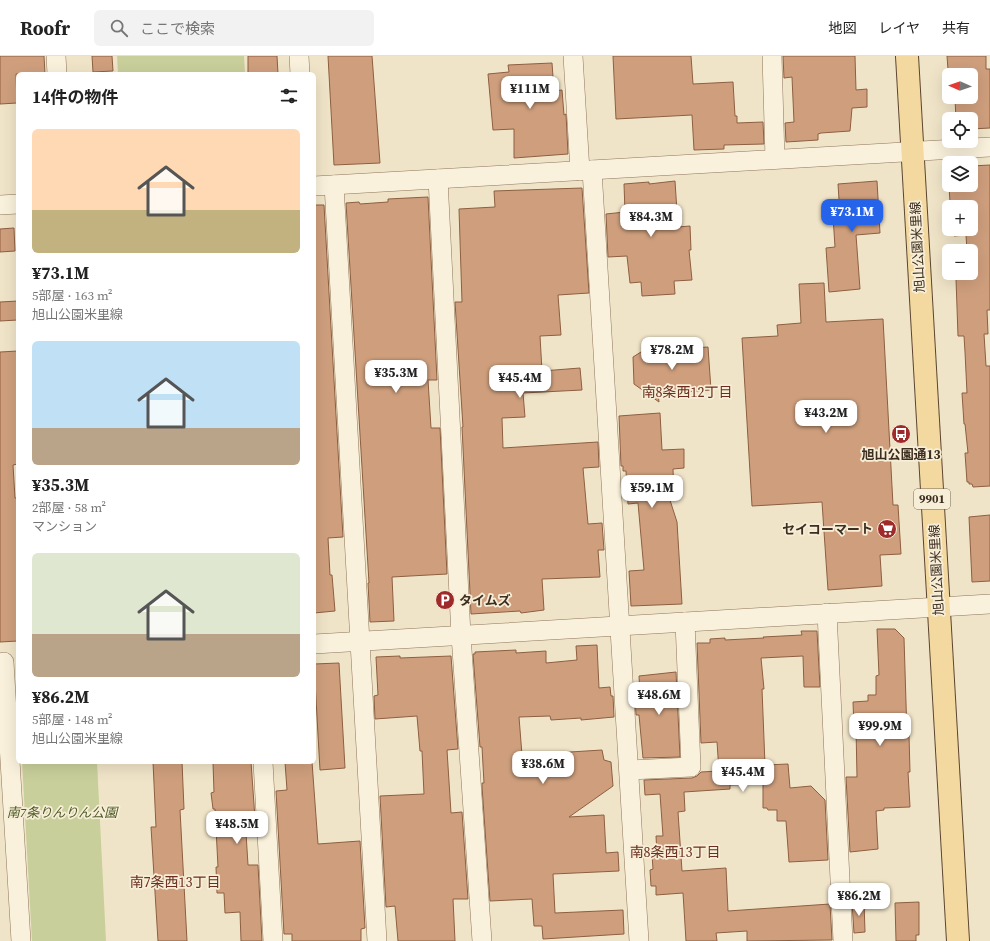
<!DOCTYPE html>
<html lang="ja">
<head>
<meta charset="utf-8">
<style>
  :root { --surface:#fff; --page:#f2f2f2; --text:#222; --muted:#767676; --line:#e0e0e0; --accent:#2563eb }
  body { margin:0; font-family:"Source Serif 4","Noto Sans JP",serif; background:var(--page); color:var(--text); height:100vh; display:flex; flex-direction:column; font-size:15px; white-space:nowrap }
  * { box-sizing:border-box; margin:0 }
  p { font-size:13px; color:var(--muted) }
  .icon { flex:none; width:22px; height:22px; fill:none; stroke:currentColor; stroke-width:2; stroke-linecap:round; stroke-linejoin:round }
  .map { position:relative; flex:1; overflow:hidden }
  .drawer { position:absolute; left:16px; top:16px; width:300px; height:692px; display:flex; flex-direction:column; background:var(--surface); border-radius:6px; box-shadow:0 4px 16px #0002 }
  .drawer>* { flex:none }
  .needle { width:26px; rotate:272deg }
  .fabs { position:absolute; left:942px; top:12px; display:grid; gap:8px }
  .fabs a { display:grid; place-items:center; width:36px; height:36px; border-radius:6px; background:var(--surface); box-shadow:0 4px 16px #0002; font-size:20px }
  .price { position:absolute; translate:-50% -34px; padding:0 9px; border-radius:8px; background:#fff; color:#222; font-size:13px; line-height:26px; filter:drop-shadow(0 1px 2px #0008) }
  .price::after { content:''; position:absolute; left:50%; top:24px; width:12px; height:9px; margin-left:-6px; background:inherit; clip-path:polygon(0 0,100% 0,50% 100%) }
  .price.current { background:var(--accent); color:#fff }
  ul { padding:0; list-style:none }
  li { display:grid; align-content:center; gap:8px; height:212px; padding:0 16px }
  li span { display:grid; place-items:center; height:124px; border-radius:6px; color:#555 }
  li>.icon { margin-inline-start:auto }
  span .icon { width:72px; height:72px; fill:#fffc; stroke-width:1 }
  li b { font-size:17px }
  h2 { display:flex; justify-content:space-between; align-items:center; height:48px; padding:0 16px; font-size:17px }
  header { display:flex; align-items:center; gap:24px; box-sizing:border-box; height:56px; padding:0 20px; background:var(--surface); border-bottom:1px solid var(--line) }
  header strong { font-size:19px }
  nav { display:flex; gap:22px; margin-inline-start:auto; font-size:14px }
  .search { width:280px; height:36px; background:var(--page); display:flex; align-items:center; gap:10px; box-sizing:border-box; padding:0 14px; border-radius:6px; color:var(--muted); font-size:15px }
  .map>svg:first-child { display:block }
</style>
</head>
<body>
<header>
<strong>Roofr</strong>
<div class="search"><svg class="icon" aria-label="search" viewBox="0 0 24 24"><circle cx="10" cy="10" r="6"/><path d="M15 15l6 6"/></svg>ここで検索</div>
<nav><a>地図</a><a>レイヤ</a><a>共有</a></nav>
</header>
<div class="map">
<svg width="990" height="885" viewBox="0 0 990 885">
  <rect width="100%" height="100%" fill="#f0e4c8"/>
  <g fill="#c9cf9b">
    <polygon points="117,0 244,0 245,18 118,18"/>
    <polygon points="22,706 97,706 106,885 32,885"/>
  </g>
  <g fill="#cf9f7d" stroke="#8d5f41" fill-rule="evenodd">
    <polygon points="0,0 44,0 45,18 16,18 17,47 0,48"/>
    <polygon points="92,0 112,0 113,15 93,16"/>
    <polygon points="248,0 277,0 278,18 248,18"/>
    <polygon points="328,0 372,0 380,107 334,109"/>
    <polygon points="613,0 691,0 693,28 733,26 735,60 737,60 737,67 763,66 764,88 724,89 724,93 694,94 692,59 616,63"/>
    <polygon points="783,0 855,0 856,34 867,33 867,51 852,52 850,75 821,77 818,78 818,84 786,86 785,67 794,66 792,21 784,22"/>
    <path d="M947,0H986V13H990V72L971,73V63H956L955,43H947L946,27H949ZM949,19H971V41H949Z"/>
    <polygon points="552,7 554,35 562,34 564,59 566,58 568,98 514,102 514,73 493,74 488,18 509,16 508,9"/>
    <polygon points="990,109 990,254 987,254 988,278 984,278 986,310 990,310 990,430 973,431 972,428 969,428 969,426 967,426 965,397 968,397 965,368 964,368 962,337 967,337 965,296 964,280 958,280 956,223 968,223 968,217 971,217 971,195 967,195 966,179 954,180 954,173 971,173 971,151 953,151 953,146 950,146 948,115 949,129 971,129 971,110"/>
    <polygon points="675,125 678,171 690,170 691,194 689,194 692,224 674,225 675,238 642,240 641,226 630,227 627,200 608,201 606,158 625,156 624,128 649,126 649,128"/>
    <polygon points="877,125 880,177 856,179 860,233 829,236 826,192 835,191 833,160 840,159 838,128"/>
    <polygon points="582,132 589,237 558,239 561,279 540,280 542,315 580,312 582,334 523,337 525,361 502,362 503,392 598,386 599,411 583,412 588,468 602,467 604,494 598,494 600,521 542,523 544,554 521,557 520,555 471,558 462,371 463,371 455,246 462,246 459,153 495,151 494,135"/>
    <polygon points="428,141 437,324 428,324 431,372 440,372 447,518 392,521 394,565 370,566 368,527 369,527 346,147 359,146 360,148 388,146 388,143"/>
    <polygon points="314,149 324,149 343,481 328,482 330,519 332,519 335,555 314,557"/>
    <polygon points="14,172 15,195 0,196 0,173"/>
    <polygon points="824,227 826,266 883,263 893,449 898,449 901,498 880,499 882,530 828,534 822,446 752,450 742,282 778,280 777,269 801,267 799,228"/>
    <polygon points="18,245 18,264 0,265 0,246"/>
    <polygon points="708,291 711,334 658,338 659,346 634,328 633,301 641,296"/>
    <polygon points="18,295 18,408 13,409 15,442 18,442 18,585 0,586 0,296"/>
    <polygon points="660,357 662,394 684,393 684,412 673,413 674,441 669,441 677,466 682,548 631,550 629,515 644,514 638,447 628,448 626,415 623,415 623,410 621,410 619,360"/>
    <polygon points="990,459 990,525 972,526 969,461"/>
    <polygon points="877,573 895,573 904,582 907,679 909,679 910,716 908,716 910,751 884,752 884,754 876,755 878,793 850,796 846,721 857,721 856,672 854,672 853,646 868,645 868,639 876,639 876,620 879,619"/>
    <polygon points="801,575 817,575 820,631 804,631 803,600 761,602 764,633 762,633 765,709 788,708 790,732 811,730 825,744 828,804 789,806 786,765 777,765 777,754 768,754 767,752 763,752 763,728 730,729 730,733 684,736 685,755 678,756 682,815 726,812 728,855 830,848 832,884 747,885 747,875 716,877 717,885 686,885 683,837 656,839 656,830 651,830 650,814 653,813 652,799 657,798 656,780 663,780 660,738 645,739 644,724 692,722 697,720 701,716 719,715 717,686 701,687 697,587 710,587 710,583 725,582 725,584 764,582 763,581 802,579"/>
    <polygon points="597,589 599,632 610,631 611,640 613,640 614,661 581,664 581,662 551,664 550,660 519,661 522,699 602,694 604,704 611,706 613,730 569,761 604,759 606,797 618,796 619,815 553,818 555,857 623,854 624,878 543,883 542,870 534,870 532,843 490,845 482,730 482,727 484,727 482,691 480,691 473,598 475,598 475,596 516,594 516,597 546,595 546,607 577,604 576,590"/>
    <polygon points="400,600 400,602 451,600 458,693 447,694 451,757 462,756 468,843 453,843 455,885 398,885 395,850 386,851 380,740 424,738 422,695 420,695 417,660 375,663 374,640 378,639 376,601"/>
    <polygon points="339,607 345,712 320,714 314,608"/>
    <polygon points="676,616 680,701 643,702 639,659 636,659 635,639 640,638 639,620"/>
    <polygon points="153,706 182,706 184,753 180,754 187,885 158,885 151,771 156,771"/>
    <polygon points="251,706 256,777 246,777 248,809 258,809 262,885 241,885 240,856 225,857 224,837 217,837 216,811 218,811 215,753 213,753 211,737 214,736 213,707"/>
    <polygon points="285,706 312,706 318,788 360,785 365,872 361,873 361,885 292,885 292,878 284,878 276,735 287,734"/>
    <polygon points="852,846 864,846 865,876 854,877"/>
    <polygon points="919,846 919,879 916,879 916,885 896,885 895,847"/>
  </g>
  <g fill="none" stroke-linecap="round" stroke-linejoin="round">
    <defs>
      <g id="street">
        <polyline points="56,0 57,18"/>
        <polyline points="299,0 300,18"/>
        <polyline points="573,0 580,115"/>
        <polyline points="772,0 775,103"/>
        <polyline points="592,114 639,885"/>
        <polyline points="438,123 461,579 482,885"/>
        <polyline points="334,129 377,885"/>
        <polyline points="314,130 990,91"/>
        <polyline points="0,149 18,148"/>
        <polyline points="827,557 843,885"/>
        <polyline points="314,588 990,548"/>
        <polyline points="4,606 21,885"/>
        <polyline points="263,706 273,885"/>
        <polyline points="630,714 691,711 685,566"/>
      </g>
      <polyline id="primary" points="907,0 958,885"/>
    </defs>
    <use href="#street" stroke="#8d765c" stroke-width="20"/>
    <use href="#primary" stroke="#5b4430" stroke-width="24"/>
    <use href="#street" stroke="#faf1dc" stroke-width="19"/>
    <use href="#primary" stroke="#f3d9a0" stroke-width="22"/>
  </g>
  <defs>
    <symbol id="bus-disc" viewBox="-11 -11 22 22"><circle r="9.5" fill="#9e2a2b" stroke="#f7eed8"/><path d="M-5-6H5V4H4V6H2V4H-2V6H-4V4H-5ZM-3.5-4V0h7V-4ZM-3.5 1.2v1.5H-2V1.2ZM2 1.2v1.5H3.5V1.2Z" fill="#fff"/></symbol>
    <symbol id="supermarket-disc" viewBox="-11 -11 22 22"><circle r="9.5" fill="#9e2a2b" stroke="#f7eed8"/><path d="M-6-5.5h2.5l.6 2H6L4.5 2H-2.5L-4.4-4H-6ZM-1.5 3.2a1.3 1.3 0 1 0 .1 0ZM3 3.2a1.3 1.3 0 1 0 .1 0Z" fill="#fff"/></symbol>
    <symbol id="parking-disc" viewBox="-11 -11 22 22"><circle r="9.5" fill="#9e2a2b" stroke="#f7eed8"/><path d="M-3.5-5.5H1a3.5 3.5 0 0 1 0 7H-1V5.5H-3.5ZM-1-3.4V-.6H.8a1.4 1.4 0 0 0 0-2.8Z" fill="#fff"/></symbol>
  </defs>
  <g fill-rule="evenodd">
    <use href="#bus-disc" x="890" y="367" width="22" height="22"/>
    <use href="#supermarket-disc" x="876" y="462" width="22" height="22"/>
    <use href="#parking-disc" x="434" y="533" width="22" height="22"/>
  </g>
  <g text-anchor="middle" stroke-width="3.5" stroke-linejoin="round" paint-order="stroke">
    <rect fill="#f7eed8" stroke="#756857" stroke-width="1" x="914" y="433" width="36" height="20" rx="3"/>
    <g font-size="12" font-weight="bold" fill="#3d2e20">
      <text x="932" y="447">9901</text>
    </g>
    <g font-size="13" fill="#3d2e20" stroke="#f7eed8">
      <text transform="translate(917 191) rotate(-93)" y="5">旭山公園米里線</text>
      <text transform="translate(936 514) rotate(-93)" y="5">旭山公園米里線</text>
    </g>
    <g font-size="13" font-weight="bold" fill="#3d2e20" stroke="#f7eed8">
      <text x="901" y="403">旭山公園通13</text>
      <text x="873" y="478" text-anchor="end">セイコーマート</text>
      <text x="459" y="549" text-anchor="start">タイムズ</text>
    </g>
    <g font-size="13" font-style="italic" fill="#4d5a26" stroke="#f7eed8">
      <text x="62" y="761">南7条りんりん公園</text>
    </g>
    <g font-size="14" fill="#6b2e1e" stroke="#f7eed8">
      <text x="687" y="341">南8条西12丁目</text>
      <text x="675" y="801">南8条西13丁目</text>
      <text x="175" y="831">南7条西13丁目</text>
    </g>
  </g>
</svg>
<div class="fabs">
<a><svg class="needle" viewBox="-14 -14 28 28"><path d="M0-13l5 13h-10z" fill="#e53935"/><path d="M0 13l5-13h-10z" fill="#767676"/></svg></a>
<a><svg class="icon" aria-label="locate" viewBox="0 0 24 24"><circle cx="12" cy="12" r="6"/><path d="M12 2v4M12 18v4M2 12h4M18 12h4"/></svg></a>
<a><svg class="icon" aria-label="layers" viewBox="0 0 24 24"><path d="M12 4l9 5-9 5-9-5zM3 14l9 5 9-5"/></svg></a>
<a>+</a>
<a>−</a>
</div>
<b class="price" style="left:530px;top:54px">¥111M</b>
<b class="price current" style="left:852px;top:177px">¥73.1M</b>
<b class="price" style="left:651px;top:182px">¥84.3M</b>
<b class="price" style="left:672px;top:315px">¥78.2M</b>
<b class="price" style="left:396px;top:338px">¥35.3M</b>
<b class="price" style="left:520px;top:343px">¥45.4M</b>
<b class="price" style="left:826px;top:378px">¥43.2M</b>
<b class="price" style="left:652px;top:453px">¥59.1M</b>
<b class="price" style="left:659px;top:660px">¥48.6M</b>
<b class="price" style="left:880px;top:691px">¥99.9M</b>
<b class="price" style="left:543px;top:729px">¥38.6M</b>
<b class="price" style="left:743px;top:737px">¥45.4M</b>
<b class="price" style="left:237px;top:789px">¥48.5M</b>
<b class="price" style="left:859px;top:861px">¥86.2M</b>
<section class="drawer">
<h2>14件の物件<svg class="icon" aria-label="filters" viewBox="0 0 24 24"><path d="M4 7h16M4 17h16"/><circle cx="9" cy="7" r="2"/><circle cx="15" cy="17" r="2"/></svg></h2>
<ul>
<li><span style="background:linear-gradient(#ffd9b3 65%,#c2b280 0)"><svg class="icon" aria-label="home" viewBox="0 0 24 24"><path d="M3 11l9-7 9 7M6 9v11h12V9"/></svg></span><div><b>¥73.1M</b><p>5部屋 · 163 m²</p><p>旭山公園米里線</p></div></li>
<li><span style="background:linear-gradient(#bfe0f5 70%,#b9a48a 0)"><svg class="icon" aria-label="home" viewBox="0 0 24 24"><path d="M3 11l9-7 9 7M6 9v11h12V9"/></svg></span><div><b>¥35.3M</b><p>2部屋 · 58 m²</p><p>マンション</p></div></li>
<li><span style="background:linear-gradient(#dfe7d0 65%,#b9a48a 0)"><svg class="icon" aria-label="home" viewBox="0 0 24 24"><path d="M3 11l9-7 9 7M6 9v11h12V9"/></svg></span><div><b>¥86.2M</b><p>5部屋 · 148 m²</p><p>旭山公園米里線</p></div></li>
</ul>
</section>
</div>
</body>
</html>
